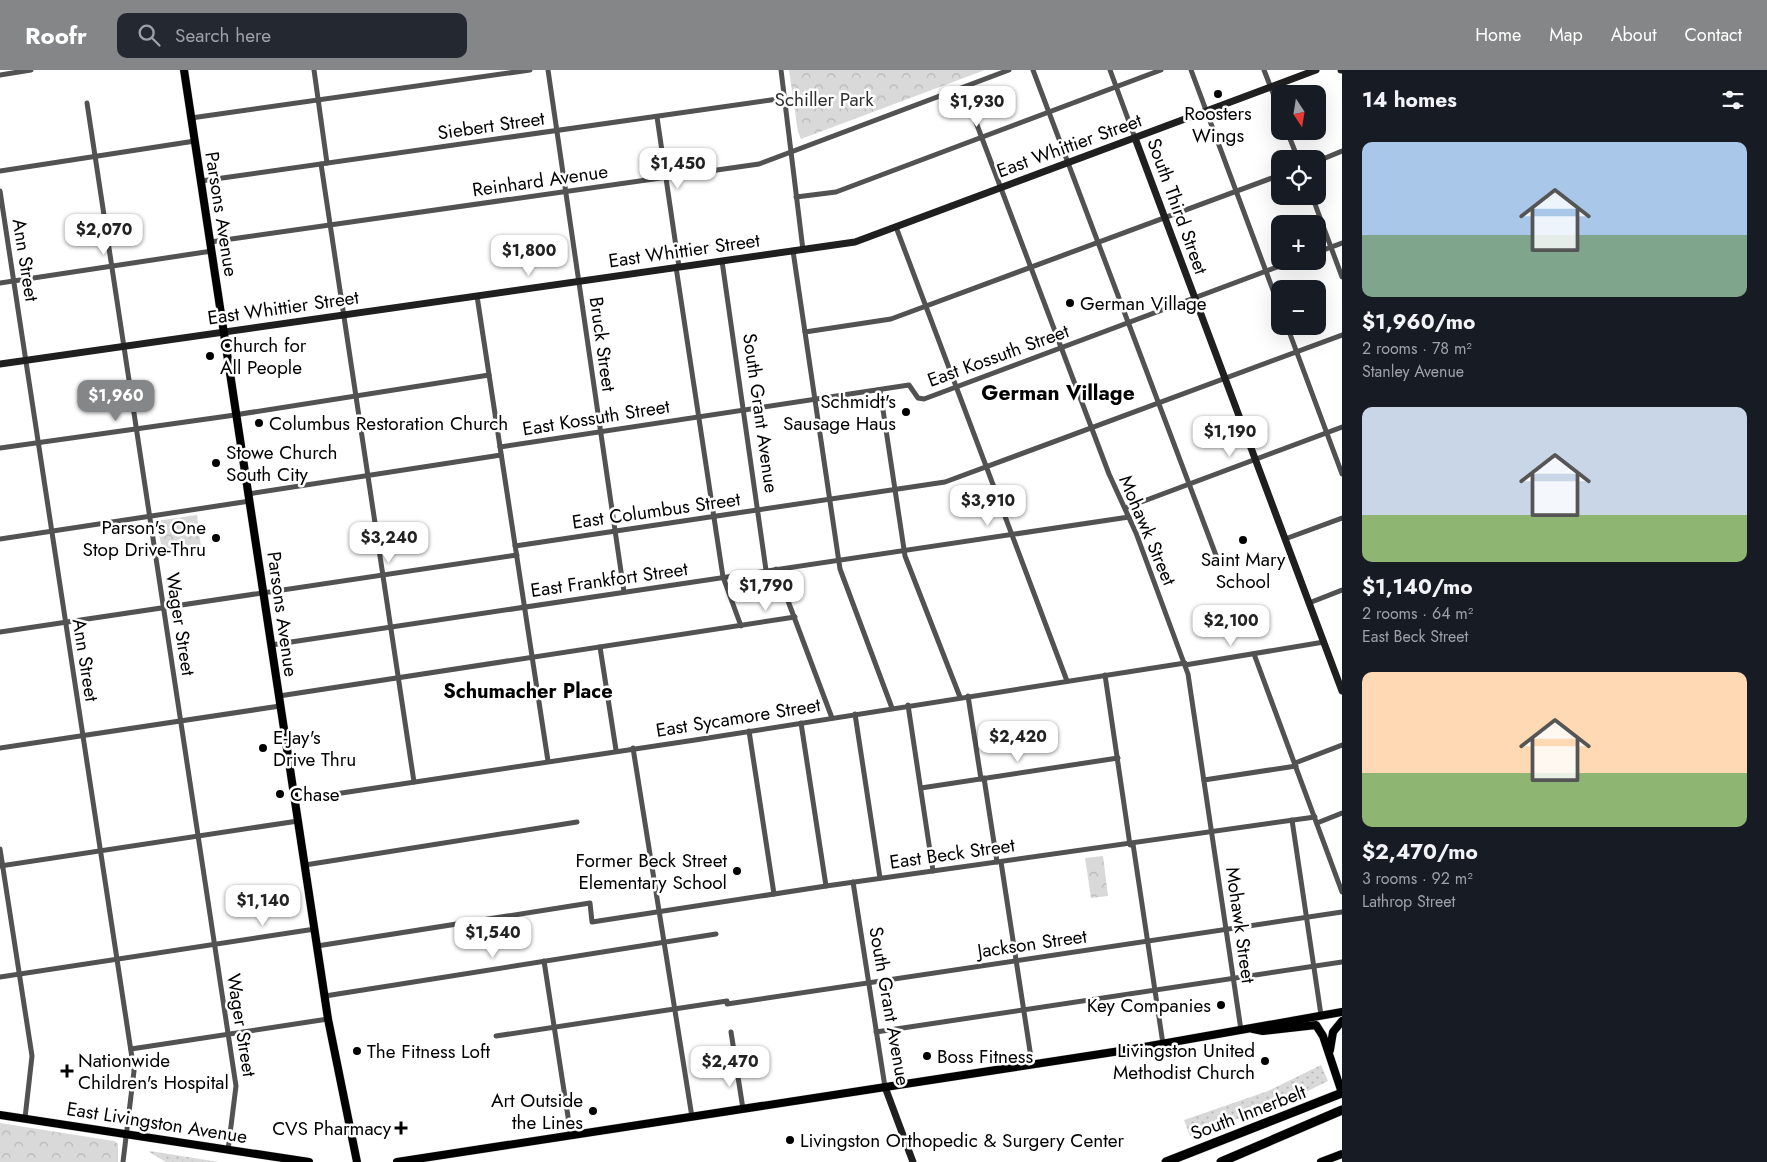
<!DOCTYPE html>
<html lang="en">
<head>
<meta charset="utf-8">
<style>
  :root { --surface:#171b24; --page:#242831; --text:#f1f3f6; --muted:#9ea1a6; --accent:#858687 }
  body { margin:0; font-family:Jost,sans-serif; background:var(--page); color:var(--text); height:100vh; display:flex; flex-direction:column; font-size:19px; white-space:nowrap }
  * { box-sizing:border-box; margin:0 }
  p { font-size:16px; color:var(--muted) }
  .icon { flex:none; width:28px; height:28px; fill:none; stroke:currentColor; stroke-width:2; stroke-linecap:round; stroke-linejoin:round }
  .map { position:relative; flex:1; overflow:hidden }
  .panel { display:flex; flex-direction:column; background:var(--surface); width:425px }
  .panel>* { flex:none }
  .needle { width:32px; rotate:168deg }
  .fabs { position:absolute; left:1271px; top:15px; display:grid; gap:10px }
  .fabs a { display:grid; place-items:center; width:55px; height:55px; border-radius:10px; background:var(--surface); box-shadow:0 5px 20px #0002; font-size:25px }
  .price { position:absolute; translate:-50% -42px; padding:0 11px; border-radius:10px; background:#fff; color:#222; font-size:16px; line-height:32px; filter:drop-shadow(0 1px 2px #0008) }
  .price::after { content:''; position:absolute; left:50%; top:30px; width:15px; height:11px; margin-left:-8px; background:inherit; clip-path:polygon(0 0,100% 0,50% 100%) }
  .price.active { background:var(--accent); color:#fff }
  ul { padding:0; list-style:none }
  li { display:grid; align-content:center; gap:10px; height:265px; padding:0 20px }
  li span { display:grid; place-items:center; height:155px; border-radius:10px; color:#555 }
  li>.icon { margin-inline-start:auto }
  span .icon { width:90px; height:90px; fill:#fffc; stroke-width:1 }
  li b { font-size:21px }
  h2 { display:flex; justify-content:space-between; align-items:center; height:60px; padding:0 20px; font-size:21px }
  header { display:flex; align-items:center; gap:30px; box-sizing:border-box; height:70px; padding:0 25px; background:var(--accent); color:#fff }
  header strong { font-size:24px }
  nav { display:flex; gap:28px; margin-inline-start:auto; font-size:18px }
  .search { width:350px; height:45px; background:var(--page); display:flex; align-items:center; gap:12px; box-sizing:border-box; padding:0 18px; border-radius:10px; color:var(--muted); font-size:19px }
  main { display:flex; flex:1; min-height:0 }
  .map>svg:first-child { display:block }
</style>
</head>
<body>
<header>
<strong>Roofr</strong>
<div class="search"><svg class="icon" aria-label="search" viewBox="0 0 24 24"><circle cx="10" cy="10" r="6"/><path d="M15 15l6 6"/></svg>Search here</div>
<nav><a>Home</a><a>Map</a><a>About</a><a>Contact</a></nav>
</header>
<main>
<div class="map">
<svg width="1342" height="1092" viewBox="0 0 1342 1092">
  <defs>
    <pattern id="grass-dots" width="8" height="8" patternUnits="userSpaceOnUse" patternTransform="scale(1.25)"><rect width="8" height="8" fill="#d9d9d9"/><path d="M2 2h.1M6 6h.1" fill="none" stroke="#b8b8b8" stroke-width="1.8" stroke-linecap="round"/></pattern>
    <pattern id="park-crowns" width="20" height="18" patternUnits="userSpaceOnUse" patternTransform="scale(1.25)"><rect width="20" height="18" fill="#d9d9d9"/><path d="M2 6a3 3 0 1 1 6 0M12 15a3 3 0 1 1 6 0" fill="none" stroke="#b8b8b8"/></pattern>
  </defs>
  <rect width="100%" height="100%" fill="#fff"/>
  <g fill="url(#grass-dots)">
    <polygon points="1321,995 1328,1011 1288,1031 1190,1066 1184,1050 1268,1021"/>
    <polygon points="149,1082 150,1081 219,1092 166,1092"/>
  </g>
  <g fill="url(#park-crowns)">
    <polygon points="789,0 985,0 801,69 798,62"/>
    <polygon points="197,445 201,477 163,483 156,451"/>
    <polygon points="1103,786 1108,826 1091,828 1085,788"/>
    <polygon points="0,1053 114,1071 118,1074 118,1092 0,1092"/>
  </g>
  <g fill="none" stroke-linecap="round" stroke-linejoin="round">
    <defs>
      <g id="primary">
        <polyline points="184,0 328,949 357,1092"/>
        <polyline points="1253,959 1263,961 1316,955 1323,966 1342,1023"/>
        <polyline points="1330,980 1333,962 1342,951"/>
        <polyline points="0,1045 309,1092"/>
        <polyline points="397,1092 1133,979 1342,942"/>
        <polyline points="1321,1092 1342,1084"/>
      </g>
      <g id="highway">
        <polyline points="1166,1092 1342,1023"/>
        <polyline points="1221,1092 1342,1040"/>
      </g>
    </defs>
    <use href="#primary" stroke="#dbdbdb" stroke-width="9"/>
    <use href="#highway" stroke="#dbdbdb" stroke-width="10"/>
    <g stroke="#525252" stroke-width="5">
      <polyline points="314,0 327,93"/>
      <polyline points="548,0 624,522"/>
      <polyline points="781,0 803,180"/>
      <polyline points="1033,0 1217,488"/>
      <polyline points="1110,0 1135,68"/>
      <polyline points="1191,0 1280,239"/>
      <polyline points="1264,0 1280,41"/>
      <polyline points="0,5 31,0"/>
      <polyline points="963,18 1109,404 1136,463 1188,604 1241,960"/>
      <polyline points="87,33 236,1016 228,1080"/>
      <polyline points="657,47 679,197"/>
      <polyline points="191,48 530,0"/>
      <polyline points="1287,61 1298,89"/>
      <polyline points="1318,91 1342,81"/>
      <polyline points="321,94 414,712"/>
      <polyline points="0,101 195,71"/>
      <polyline points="201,111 785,28"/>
      <polyline points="0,121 134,1001 123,1092"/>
      <polyline points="1312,126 1342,207"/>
      <polyline points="796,127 836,122 1161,0"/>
      <polyline points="896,157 1067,611"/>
      <polyline points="210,172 759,94 1009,0"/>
      <polyline points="793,181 840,499 892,638"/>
      <polyline points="1318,182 1342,173"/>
      <polyline points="722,191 766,500"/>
      <polyline points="676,197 723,507 741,556"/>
      <polyline points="0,213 212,181"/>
      <polyline points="477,226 548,691"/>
      <polyline points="1287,256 1342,404"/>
      <polyline points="805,262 891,249 1280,105"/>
      <polyline points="880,320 905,486 960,627"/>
      <polyline points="500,377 909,315 918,328 924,329 1293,191"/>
      <polyline points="0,378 228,346 489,305"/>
      <polyline points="248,424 501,385"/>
      <polyline points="1125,438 1342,357"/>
      <polyline points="0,469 250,431"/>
      <polyline points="1285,469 1342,448"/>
      <polyline points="515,476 945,412 1342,265"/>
      <polyline points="776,499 832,648"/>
      <polyline points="1309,533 1342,520"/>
      <polyline points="0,562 517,485"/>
      <polyline points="271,575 1129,447"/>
      <polyline points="600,577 616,680"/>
      <polyline points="1254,584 1342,822"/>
      <polyline points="1185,595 1324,572"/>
      <polyline points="1105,605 1130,775"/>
      <polyline points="279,626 795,547"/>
      <polyline points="968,626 981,709"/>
      <polyline points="908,635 933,801"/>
      <polyline points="855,644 880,808"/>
      <polyline points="801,653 826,816"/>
      <polyline points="749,661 774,824"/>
      <polyline points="0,678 280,636"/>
      <polyline points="633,678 692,1047"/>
      <polyline points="1295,693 1342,675"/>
      <polyline points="984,708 997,792"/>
      <polyline points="1204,710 1296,696"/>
      <polyline points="921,718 1118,688"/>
      <polyline points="295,730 695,670 1185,593"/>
      <polyline points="1292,750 1321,945"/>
      <polyline points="1317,753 1342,743"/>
      <polyline points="1133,774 1163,974"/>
      <polyline points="0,779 32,986 25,1048"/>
      <polyline points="1001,792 1032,994"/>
      <polyline points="305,795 577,752"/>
      <polyline points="0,796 298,751"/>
      <polyline points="853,812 885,1017"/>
      <polyline points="317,876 590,833 592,852 826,816 1315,747"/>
      <polyline points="544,891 571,1066"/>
      <polyline points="0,907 315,859"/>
      <polyline points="325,926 716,864"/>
      <polyline points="727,934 1342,842"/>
      <polyline points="731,962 743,1039"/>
      <polyline points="876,962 1342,892"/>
      <polyline points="496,966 727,931"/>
      <polyline points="131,979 328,949"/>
    </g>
    <g stroke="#1f1f1f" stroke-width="7">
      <polyline points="1341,0 1342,0"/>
      <polyline points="1135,68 1342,621"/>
      <polyline points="0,294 855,172 1316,0"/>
      <polyline points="885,1017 913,1092"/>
    </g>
    <use href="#primary" stroke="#000" stroke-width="8"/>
    <use href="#highway" stroke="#000" stroke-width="9"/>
  </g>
  <g fill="#000" stroke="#fff" stroke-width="2">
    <circle cx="1218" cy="24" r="5"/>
    <circle cx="1070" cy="233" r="5"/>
    <circle cx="210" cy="286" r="5"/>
    <circle cx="906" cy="342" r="5"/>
    <circle cx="259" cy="353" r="5"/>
    <circle cx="216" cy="393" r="5"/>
    <circle cx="216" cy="468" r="5"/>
    <circle cx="1243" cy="470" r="5"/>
    <circle cx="263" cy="678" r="5"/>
    <circle cx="280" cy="724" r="5"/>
    <circle cx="737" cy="801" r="5"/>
    <circle cx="1221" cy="935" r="5"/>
    <circle cx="357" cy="981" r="5"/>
    <circle cx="927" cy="986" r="5"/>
    <circle cx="1265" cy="991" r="5"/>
    <path d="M64.5 993.5h5v5h5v5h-5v5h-5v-5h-5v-5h5z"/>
    <circle cx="593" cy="1041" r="5"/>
    <path d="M398.5 1050.5h5v5h5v5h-5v5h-5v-5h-5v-5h5z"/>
    <circle cx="790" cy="1070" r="5"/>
  </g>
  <g text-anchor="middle" stroke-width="5" stroke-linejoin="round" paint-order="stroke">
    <g font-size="19" fill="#303030" stroke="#fff">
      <text x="824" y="36">Schiller Park</text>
    </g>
    <g font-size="19" fill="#000" stroke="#fff" text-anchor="start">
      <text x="1218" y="50" text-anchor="middle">Roosters<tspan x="1218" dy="22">Wings</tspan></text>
      <text x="1080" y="240">German Village</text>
      <text x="220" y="282">Church for<tspan x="220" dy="22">All People</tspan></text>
      <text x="896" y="338" text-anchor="end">Schmidt's<tspan x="896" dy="22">Sausage Haus</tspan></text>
      <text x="269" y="360">Columbus Restoration Church</text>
      <text x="226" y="389">Stowe Church<tspan x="226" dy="22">South City</tspan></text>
      <text x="206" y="464" text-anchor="end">Parson's One<tspan x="206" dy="22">Stop Drive-Thru</tspan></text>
      <text x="1243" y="496" text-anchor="middle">Saint Mary<tspan x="1243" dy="22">School</tspan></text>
      <text x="273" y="674">E-Jay's<tspan x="273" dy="22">Drive Thru</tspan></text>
      <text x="290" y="731">Chase</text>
      <text x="727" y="797" text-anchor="end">Former Beck Street<tspan x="727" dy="22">Elementary School</tspan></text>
      <text x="1211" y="942" text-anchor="end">Key Companies</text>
      <text x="1255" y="987" text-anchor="end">Livingston United<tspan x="1255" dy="22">Methodist Church</tspan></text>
      <text x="367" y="988">The Fitness Loft</text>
      <text x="937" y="993">Boss Fitness</text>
      <text x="78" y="997">Nationwide<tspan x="78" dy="22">Children's Hospital</tspan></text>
      <text x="583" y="1037" text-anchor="end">Art Outside<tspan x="583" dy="22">the Lines</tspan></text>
      <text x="391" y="1065" text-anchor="end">CVS Pharmacy</text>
      <text x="800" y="1077">Livingston Orthopedic &amp; Surgery Center</text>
    </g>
    <g font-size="19" fill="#000" stroke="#fff">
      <text transform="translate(491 55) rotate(-8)" y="7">Siebert Street</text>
      <text transform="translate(1069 75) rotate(-20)" y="7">East Whittier Street</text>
      <text transform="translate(540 110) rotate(-8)" y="7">Reinhard Avenue</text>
      <text transform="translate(1178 136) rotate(70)" y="7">South Third Street</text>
      <text transform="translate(222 144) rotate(81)" y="7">Parsons Avenue</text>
      <text transform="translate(684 180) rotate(-8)" y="7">East Whittier Street</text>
      <text transform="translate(26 190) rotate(81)" y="7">Ann Street</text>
      <text transform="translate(283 237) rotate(-8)" y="7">East Whittier Street</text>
      <text transform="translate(603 274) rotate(82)" y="7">Bruck Street</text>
      <text transform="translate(998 285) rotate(-20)" y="7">East Kossuth Street</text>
      <text transform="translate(761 343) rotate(82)" y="7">South Grant Avenue</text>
      <text transform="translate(596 347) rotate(-9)" y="7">East Kossuth Street</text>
      <text transform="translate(656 440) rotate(-8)" y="7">East Columbus Street</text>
      <text transform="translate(1148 460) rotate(67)" y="7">Mohawk Street</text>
      <text transform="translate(609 509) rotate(-8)" y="7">East Frankfort Street</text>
      <text transform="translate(283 544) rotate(82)" y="7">Parsons Avenue</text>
      <text transform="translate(181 554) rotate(81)" y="7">Wager Street</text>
      <text transform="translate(86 590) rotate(81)" y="7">Ann Street</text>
      <text transform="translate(738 647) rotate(-9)" y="7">East Sycamore Street</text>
      <text transform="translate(952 783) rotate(-8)" y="7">East Beck Street</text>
      <text transform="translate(1241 855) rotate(82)" y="7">Mohawk Street</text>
      <text transform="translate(1032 873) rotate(-8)" y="7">Jackson Street</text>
      <text transform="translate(890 936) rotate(80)" y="7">South Grant Avenue</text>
      <text transform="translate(242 955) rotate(81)" y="7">Wager Street</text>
      <text transform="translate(1248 1042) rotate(-21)" y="7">South Innerbelt</text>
      <text transform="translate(157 1052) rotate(9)" y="7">East Livingston Avenue</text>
    </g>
    <g font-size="20" font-weight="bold" fill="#000" stroke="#fff">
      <text x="528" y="628">Schumacher Place</text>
    </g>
    <g font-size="21" font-weight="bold" fill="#000" stroke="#fff">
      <text x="1058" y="330">German Village</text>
    </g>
  </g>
</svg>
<div class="fabs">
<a><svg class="needle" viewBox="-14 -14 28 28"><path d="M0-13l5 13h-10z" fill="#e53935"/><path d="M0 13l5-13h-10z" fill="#9ea1a6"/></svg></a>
<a><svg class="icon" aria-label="locate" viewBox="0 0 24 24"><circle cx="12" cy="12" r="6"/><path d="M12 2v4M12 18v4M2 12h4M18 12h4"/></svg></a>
<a>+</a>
<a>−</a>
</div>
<b class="price" style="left:977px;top:58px">$1,930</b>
<b class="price" style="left:678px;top:120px">$1,450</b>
<b class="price" style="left:104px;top:186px">$2,070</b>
<b class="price" style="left:529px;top:207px">$1,800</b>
<b class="price active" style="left:116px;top:352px">$1,960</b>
<b class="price" style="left:1230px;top:388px">$1,190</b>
<b class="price" style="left:988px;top:457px">$3,910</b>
<b class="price" style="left:389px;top:494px">$3,240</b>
<b class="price" style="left:766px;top:542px">$1,790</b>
<b class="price" style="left:1231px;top:577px">$2,100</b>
<b class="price" style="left:1018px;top:693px">$2,420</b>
<b class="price" style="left:263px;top:857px">$1,140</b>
<b class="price" style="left:493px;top:889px">$1,540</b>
<b class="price" style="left:730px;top:1018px">$2,470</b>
</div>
<section class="panel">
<h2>14 homes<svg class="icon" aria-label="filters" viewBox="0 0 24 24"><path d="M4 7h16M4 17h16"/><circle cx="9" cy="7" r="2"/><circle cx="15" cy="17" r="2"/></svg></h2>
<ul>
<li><span style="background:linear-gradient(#a9c7e8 60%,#7fa58c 0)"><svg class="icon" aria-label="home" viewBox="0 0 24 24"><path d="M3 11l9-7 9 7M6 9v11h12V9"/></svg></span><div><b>$1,960/mo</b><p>2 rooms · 78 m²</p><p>Stanley Avenue</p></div></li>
<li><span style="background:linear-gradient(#c9d6e8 70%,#8fb573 0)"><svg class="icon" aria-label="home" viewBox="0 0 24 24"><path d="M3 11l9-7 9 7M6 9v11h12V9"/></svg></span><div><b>$1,140/mo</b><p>2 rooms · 64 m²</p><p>East Beck Street</p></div></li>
<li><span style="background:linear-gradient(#ffd9b3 65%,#8fb573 0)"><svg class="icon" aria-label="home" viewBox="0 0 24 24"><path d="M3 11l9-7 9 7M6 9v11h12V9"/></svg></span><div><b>$2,470/mo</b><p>3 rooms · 92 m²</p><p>Lathrop Street</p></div></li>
</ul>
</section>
</main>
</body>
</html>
